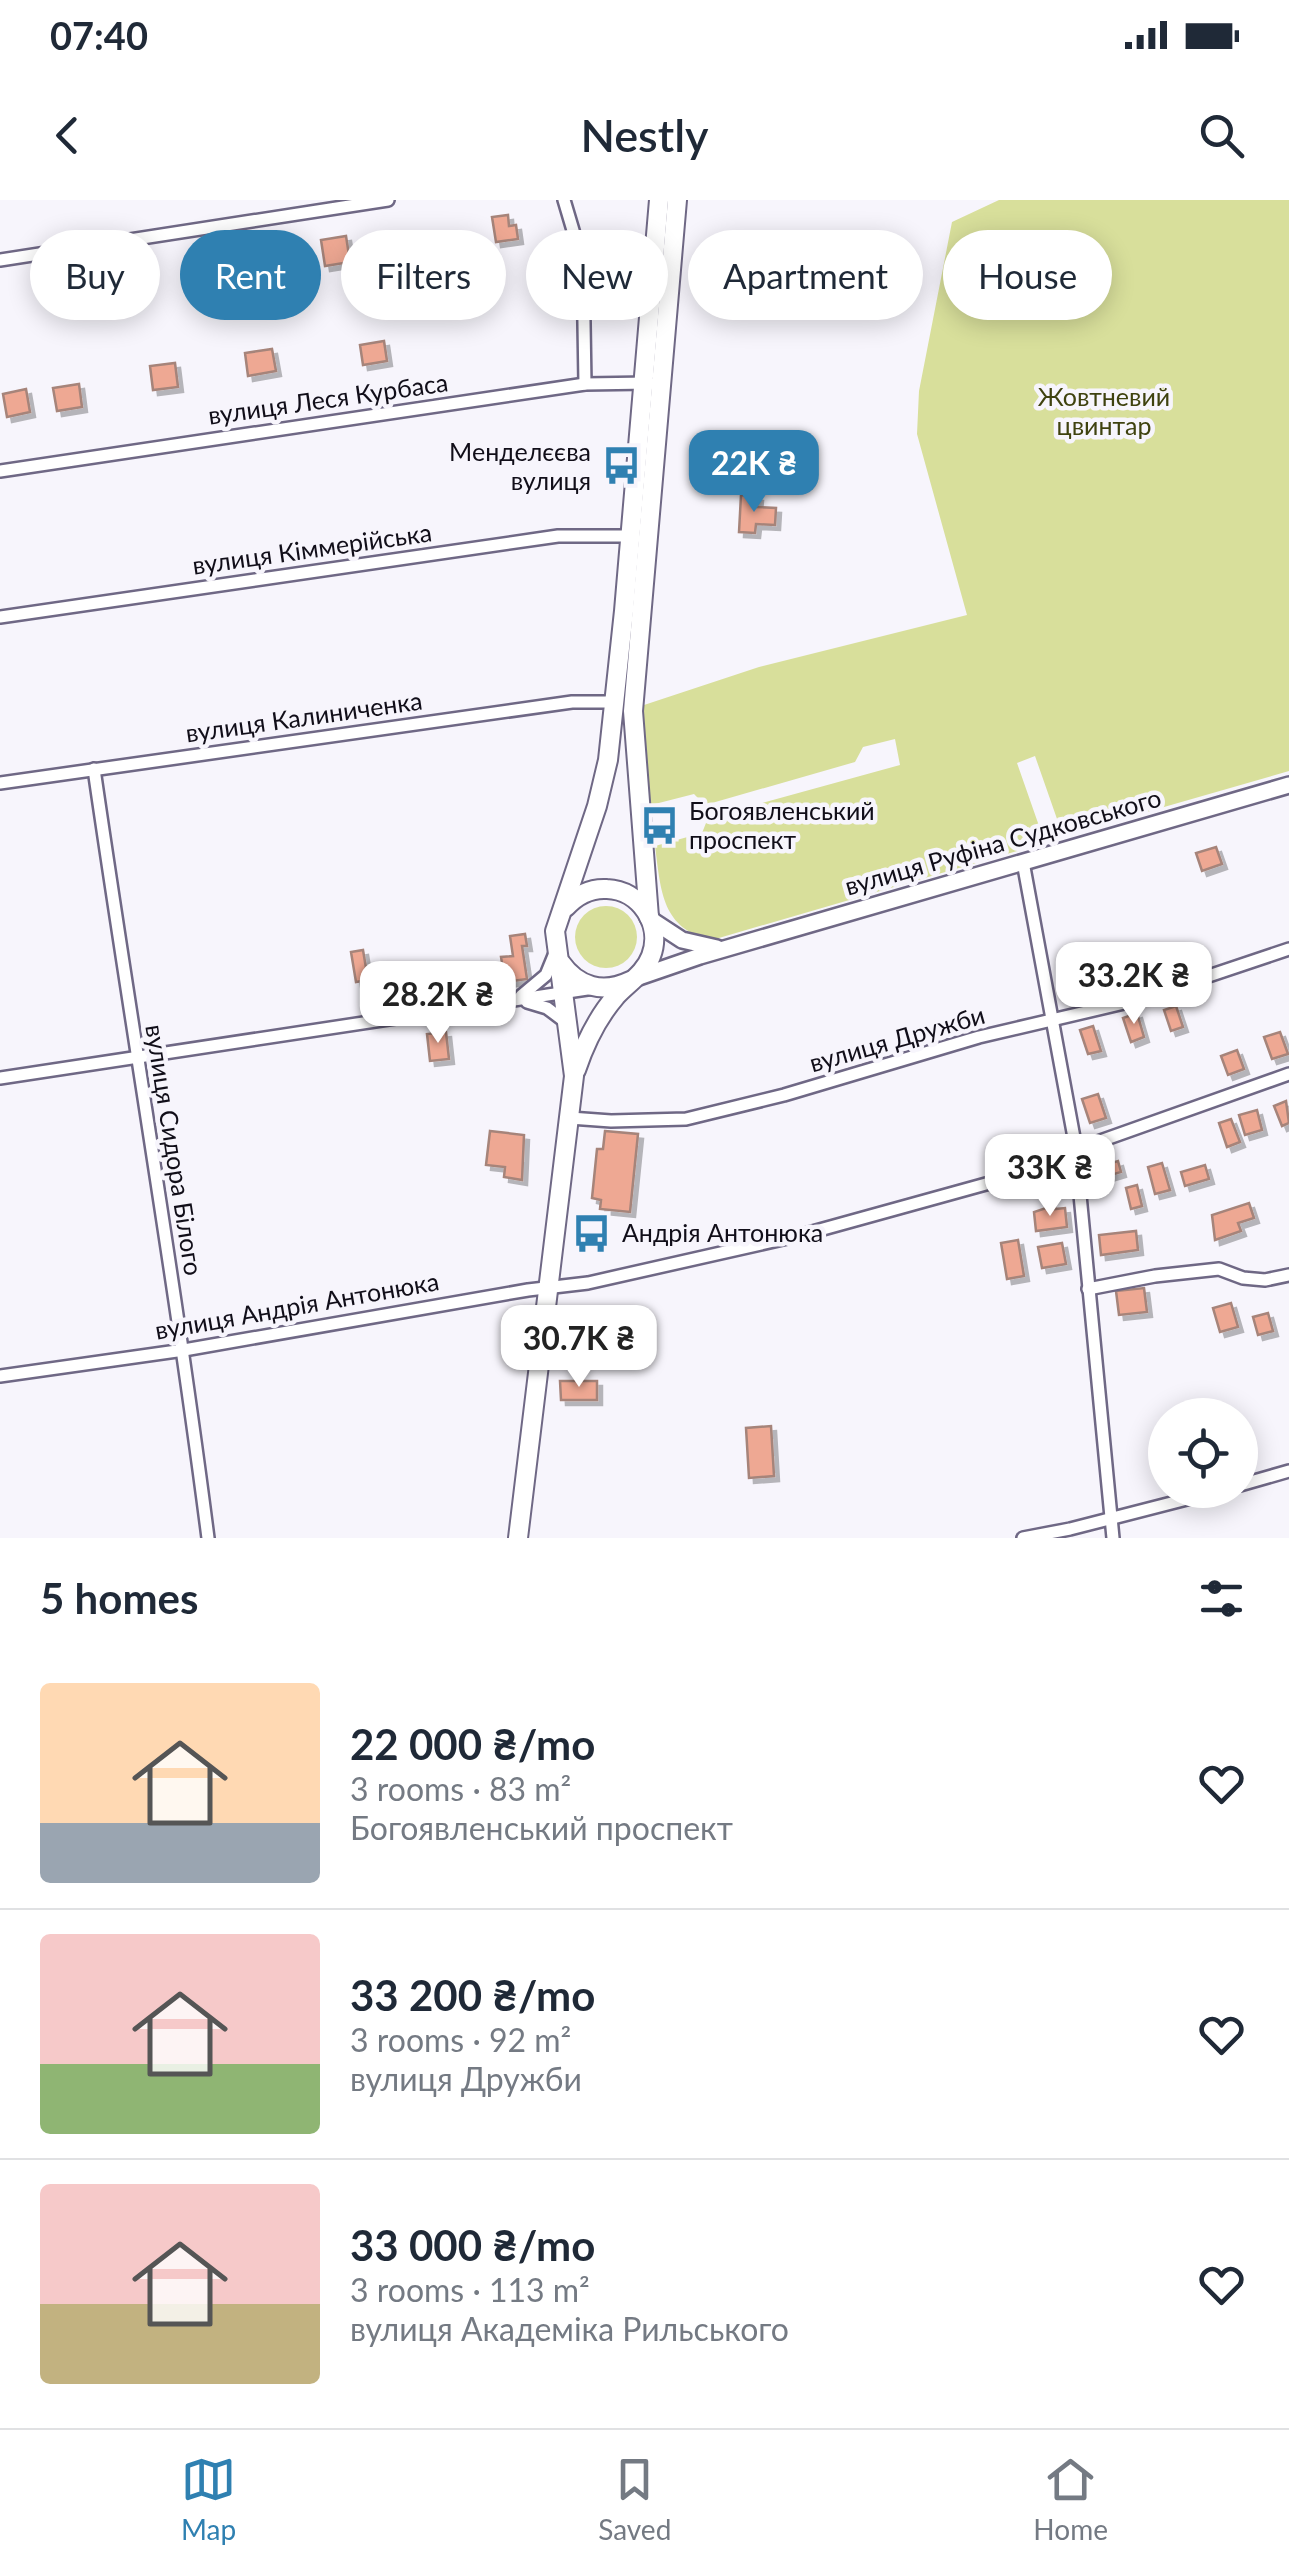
<!DOCTYPE html>
<html lang="en">
<head>
<meta charset="utf-8">
<style>
  :root { --surface:#fff; --page:#f2f2f3; --text:#1f2937; --muted:#747a83; --line:#e0e1e3; --accent:#2f80b1 }
  body { margin:0; font-family:Lato,sans-serif; background:var(--page); color:var(--text); height:100vh; display:flex; flex-direction:column; font-size:38px; white-space:nowrap }
  * { box-sizing:border-box; margin:0 }
  p { font-size:32px; color:var(--muted) }
  .icon { flex:none; width:55px; height:55px; fill:none; stroke:currentColor; stroke-width:2; stroke-linecap:round; stroke-linejoin:round }
  .map { position:relative; height:1338px; overflow:hidden }
  .drawer { display:flex; flex-direction:column; background:var(--surface); flex:1 }
  .drawer>* { flex:none }
  .hud { position:absolute; left:30px; top:30px; width:1230px; height:90px; display:flex; gap:20px }
  .fabs { position:absolute; left:1148px; top:1198px; display:grid; gap:20px }
  .fabs a { display:grid; place-items:center; width:110px; height:110px; border-radius:50%; background:var(--surface); box-shadow:0 5px 25px #0003; font-size:50px }
  .price { position:absolute; translate:-50% -85px; padding:0 22px; border-radius:20px; background:#fff; color:#222; font-size:32px; line-height:65px; filter:drop-shadow(0 2px 5px #0008) }
  .price::after { content:''; position:absolute; left:50%; top:60px; width:30px; height:22px; margin-left:-15px; background:inherit; clip-path:polygon(0 0,100% 0,50% 100%) }
  .price.on { background:var(--accent); color:#fff }
  ul { padding:0; list-style:none }
  li { display:flex; align-items:center; gap:30px; height:250px; padding:0 40px }
  li+li { border-top:2px solid var(--line) }
  li span { display:grid; place-items:center; flex:none; width:280px; height:200px; border-radius:10px; color:#555 }
  li>.icon { margin-inline-start:auto }
  span .icon { width:120px; height:120px; fill:#fffc; stroke-width:1 }
  li b { font-size:42px }
  h2 { display:flex; justify-content:space-between; align-items:center; height:120px; padding:0 40px; font-size:42px }
  .tag { padding:0 35px; border-radius:45px; background:var(--surface); box-shadow:0 5px 25px #0003; font-size:35px; line-height:90px }
  .tag.on { background:var(--accent); color:#fff }
  .status { display:flex; justify-content:space-between; align-items:center; height:70px; padding:0 50px; background:var(--surface); direction:ltr }
  .status svg { height:28px; fill:currentColor }
  header { display:flex; justify-content:space-between; align-items:center; height:130px; padding:0 40px; background:var(--surface); font-size:45px; font-weight:600 }
  .tab-bar { display:flex; justify-content:space-around; align-items:center; height:140px; border-top:2px solid var(--line); background:var(--surface); font-size:28px; color:var(--muted) }
  .tab-bar a { display:grid; justify-items:center; gap:5px }
  .tab-bar .on { color:var(--accent) }
  .map>svg:first-child { display:block }
</style>
</head>
<body>
<div class="status"><b>07:40</b><svg viewBox="0 0 49 12"><path d="M0 12V9h3v3zM5 12V6h3v6zM10 12V3h3v9zM15 12V0h3v12zM26 1h20v11H26zM47 4h2v5h-2z"/></svg></div>
<header><svg class="icon" aria-label="back" viewBox="0 0 24 24"><path d="M15 5l-7 7 7 7"/></svg>Nestly<svg class="icon" aria-label="search" viewBox="0 0 24 24"><circle cx="10" cy="10" r="6"/><path d="M15 15l6 6"/></svg></header>
<div class="map">
<svg width="1289" height="1338" viewBox="0 0 1289 1338">
  <defs>
    <filter id="shadow"><feDropShadow dx="5" dy="5" stdDeviation="0" flood-color="#0004"/></filter>
  </defs>
  <rect width="100%" height="100%" fill="#f7f5fc"/>
  <g fill="#d8df9b">
    <path d="M999,0H1289V571L1063,636L1035,556L1017,563L1045,643L712,740C662,729 661,692 655,646L702,633L708,618L900,565L895,539L863,547L855,562L705,605L694,594L651,605L646,601L641,506L759,467L967,415L917,234L919,191L952,22Z"/>
    <circle cx="606" cy="737" r="31"/>
  </g>
  <g fill="#eea893" stroke="#a6847a" stroke-width="2.5" filter="url(#shadow)">
    <polygon points="508,15 509,26 516,25 518,39 496,42 492,17"/>
    <polygon points="346,36 350,62 325,66 321,40"/>
    <polygon points="290,47 295,76 265,81 261,52"/>
    <polygon points="62,67 62,73 73,71 75,83 86,81 91,110 82,111 78,102 56,104 54,85 48,85 46,70"/>
    <polygon points="384,141 387,161 363,165 360,145"/>
    <polygon points="272,149 276,171 248,176 245,153"/>
    <polygon points="175,163 178,187 153,190 150,166"/>
    <polygon points="79,184 82,207 57,211 53,188"/>
    <polygon points="26,189 30,212 7,217 3,194"/>
    <polygon points="741,295 758,296 757,307 776,308 775,325 756,324 755,333 739,332"/>
    <polygon points="1216,647 1222,664 1202,671 1196,653"/>
    <polygon points="525,734 527,746 522,746 527,779 505,782 501,757 513,756 510,736"/>
    <polygon points="363,750 368,780 356,782 351,752"/>
    <polygon points="1176,806 1183,827 1171,831 1164,810"/>
    <polygon points="1137,813 1144,837 1131,842 1123,818"/>
    <polygon points="1093,826 1101,851 1088,854 1080,830"/>
    <polygon points="446,832 449,859 430,861 427,834"/>
    <polygon points="1280,832 1288,854 1272,859 1264,837"/>
    <polygon points="1237,850 1244,869 1228,875 1221,856"/>
    <polygon points="1098,894 1106,918 1090,923 1082,899"/>
    <polygon points="1286,901 1289,923 1282,926 1274,906"/>
    <polygon points="1257,910 1262,930 1245,935 1239,915"/>
    <polygon points="1231,919 1240,942 1227,947 1219,923"/>
    <polygon points="490,931 524,935 522,980 504,977 505,967 486,965"/>
    <polygon points="605,931 638,934 630,1012 600,1009 601,1000 592,998 597,949 603,949"/>
    <polygon points="1118,961 1121,972 1101,978 1098,967"/>
    <polygon points="1162,963 1170,990 1155,994 1148,967"/>
    <polygon points="1205,965 1209,979 1185,986 1181,972"/>
    <polygon points="1137,985 1142,1006 1131,1009 1126,988"/>
    <polygon points="1249,1003 1254,1018 1238,1023 1241,1031 1215,1040 1212,1015"/>
    <polygon points="1055,1005 1055,1009 1065,1008 1067,1027 1036,1031 1034,1012"/>
    <polygon points="1136,1031 1138,1050 1101,1055 1099,1035"/>
    <polygon points="1018,1040 1024,1076 1007,1079 1001,1043"/>
    <polygon points="1062,1043 1066,1064 1042,1068 1038,1047"/>
    <polygon points="1144,1088 1147,1112 1119,1115 1116,1091"/>
    <polygon points="1231,1103 1238,1127 1220,1132 1213,1108"/>
    <polygon points="1268,1113 1273,1131 1258,1135 1253,1117"/>
    <polygon points="560,1181 597,1181 597,1200 561,1200"/>
    <polygon points="771,1226 774,1276 749,1278 746,1228"/>
  </g>
  <g fill="none" stroke-linecap="round" stroke-linejoin="round">
    <defs>
      <g id="minor">
        <polyline points="564,0 583,64 585,184"/>
        <polyline points="0,60 388,0"/>
        <polyline points="0,271 585,184 649,183"/>
        <polyline points="0,417 558,336 630,336"/>
        <path d="M94,569C131,825 175,1081 208,1338"/>
        <polyline points="0,583 572,502 614,502"/>
        <polyline points="1023,662 1075,943 1113,1338"/>
        <polyline points="521,796 546,775 555,753"/>
        <polyline points="527,802 547,808 567,823"/>
        <polyline points="0,878 594,788"/>
        <polyline points="570,918 611,921 686,919 784,895 979,837 1137,800 1289,749"/>
        <polyline points="1088,1089 1155,1076 1219,1069 1243,1078 1265,1080 1289,1075"/>
        <polyline points="0,1176 184,1150 528,1090 588,1083 805,1034 1051,966 1089,945 1289,874"/>
        <polyline points="1240,1285 1289,1271"/>
        <polyline points="1023,1338 1070,1329 1222,1290"/>
      </g>
      <g id="tertiary">
        <polyline points="650,719 682,740 717,748"/>
        <polyline points="636,778 700,756 1289,585"/>
      </g>
      <g id="secondary">
        <path d="M566,707C577,695 591,688 607,689C640,690 663,725 651,756C645,773 628,783 616,796C597,818 585,843 576,870"/>
        <polyline points="649,717 633,511 677,0"/>
        <path d="M561,763C578,787 603,794 630,781"/>
        <polyline points="518,1338 574,876 555,731 597,606 608,560 624,411 659,0"/>
      </g>
    </defs>
    <use href="#minor" stroke="#6f6885" stroke-width="16"/>
    <use href="#tertiary" stroke="#6f6885" stroke-width="20"/>
    <use href="#secondary" stroke="#6f6885" stroke-width="22"/>
    <use href="#minor" stroke="#fff" stroke-width="11"/>
    <use href="#tertiary" stroke="#fff" stroke-width="15"/>
    <use href="#secondary" stroke="#fff" stroke-width="18"/>
  </g>
  <defs>
    <symbol id="bus-bare" viewBox="-9 -9 18 18"><path d="M-5-6H5V4H4V6H2V4H-2V6H-4V4H-5ZM-3.5-4V0h7V-4ZM-3.5 1.2v1.5H-2V1.2ZM2 1.2v1.5H3.5V1.2Z" fill="#2f80b1" stroke="#f7f5fc" stroke-width="2.5" paint-order="stroke"/></symbol>
  </defs>
  <g fill-rule="evenodd">
    <use href="#bus-bare" x="594" y="238" width="55" height="55"/>
    <use href="#bus-bare" x="632" y="598" width="55" height="55"/>
    <use href="#bus-bare" x="564" y="1006" width="55" height="55"/>
  </g>
  <g text-anchor="middle" stroke-width="9" stroke-linejoin="round" paint-order="stroke">
    <g font-size="25" fill="#3f420f" stroke="#f7f5fc">
      <text x="1104" y="206">Жовтневий<tspan x="1104" dy="29">цвинтар</tspan></text>
    </g>
    <g font-size="25" fill="#110e19" stroke="#f7f5fc">
      <text transform="translate(328 199) rotate(-8)" y="9">вулиця Леся Курбаса</text>
      <text transform="translate(312 349) rotate(-8)" y="9">вулиця Кіммерійська</text>
      <text transform="translate(304 517) rotate(-8)" y="9">вулиця Калиниченка</text>
      <text transform="translate(1003 642) rotate(-16)" y="9">вулиця Руфіна Судковського</text>
      <text transform="translate(897 839) rotate(-16)" y="9">вулиця Дружби</text>
      <text transform="translate(174 950) rotate(81)" y="9">вулиця Сидора Білого</text>
      <text transform="translate(297 1106) rotate(-10)" y="9">вулиця Андрія Антонюка</text>
    </g>
    <g font-size="25" fill="#110e19" stroke="#f7f5fc" text-anchor="start">
      <text x="591" y="261" text-anchor="end">Менделєєва<tspan x="591" dy="29">вулиця</tspan></text>
      <text x="689" y="620">Богоявленський<tspan x="689" dy="29">проспект</tspan></text>
      <text x="622" y="1042">Андрія Антонюка</text>
    </g>
  </g>
</svg>
<div class="fabs">
<a><svg class="icon" aria-label="locate" viewBox="0 0 24 24"><circle cx="12" cy="12" r="6"/><path d="M12 2v4M12 18v4M2 12h4M18 12h4"/></svg></a>
</div>
<b class="price on" style="left:754px;top:315px">22K ₴</b>
<b class="price" style="left:1134px;top:827px">33.2K ₴</b>
<b class="price" style="left:438px;top:846px">28.2K ₴</b>
<b class="price" style="left:1050px;top:1019px">33K ₴</b>
<b class="price" style="left:579px;top:1190px">30.7K ₴</b>
<div class="hud">
<a class="tag">Buy</a>
<a class="tag on">Rent</a>
<a class="tag">Filters</a>
<a class="tag">New</a>
<a class="tag">Apartment</a>
<a class="tag">House</a>
</div>
</div>
<section class="drawer">
<h2>5 homes<svg class="icon" aria-label="filters" viewBox="0 0 24 24"><path d="M4 7h16M4 17h16"/><circle cx="9" cy="7" r="2"/><circle cx="15" cy="17" r="2"/></svg></h2>
<ul>
<li><span style="background:linear-gradient(#ffd9b3 70%,#9aa5b1 0)"><svg class="icon" aria-label="home" viewBox="0 0 24 24"><path d="M3 11l9-7 9 7M6 9v11h12V9"/></svg></span><div><b>22 000 ₴/mo</b><p>3 rooms · 83 m²</p><p>Богоявленський проспект</p></div><svg class="icon" aria-label="heart" viewBox="0 0 24 24"><path d="M12 20l-8-8c-3-5 5-10 8-4 3-6 11-1 8 4z"/></svg></li>
<li><span style="background:linear-gradient(#f6c9c9 65%,#8fb573 0)"><svg class="icon" aria-label="home" viewBox="0 0 24 24"><path d="M3 11l9-7 9 7M6 9v11h12V9"/></svg></span><div><b>33 200 ₴/mo</b><p>3 rooms · 92 m²</p><p>вулиця Дружби</p></div><svg class="icon" aria-label="heart" viewBox="0 0 24 24"><path d="M12 20l-8-8c-3-5 5-10 8-4 3-6 11-1 8 4z"/></svg></li>
<li><span style="background:linear-gradient(#f6c9c9 60%,#c2b280 0)"><svg class="icon" aria-label="home" viewBox="0 0 24 24"><path d="M3 11l9-7 9 7M6 9v11h12V9"/></svg></span><div><b>33 000 ₴/mo</b><p>3 rooms · 113 m²</p><p>вулиця Академіка Рильського</p></div><svg class="icon" aria-label="heart" viewBox="0 0 24 24"><path d="M12 20l-8-8c-3-5 5-10 8-4 3-6 11-1 8 4z"/></svg></li>
</ul>
</section>
<nav class="tab-bar">
<a class="on"><svg class="icon" aria-label="map" viewBox="0 0 24 24"><path d="M3 6l6-2 6 2 6-2v14l-6 2-6-2-6 2zM9 4v14M15 6v14"/></svg>Map</a>
<a><svg class="icon" aria-label="saved" viewBox="0 0 24 24"><path d="M7 4h10v16l-5-4-5 4z"/></svg>Saved</a>
<a><svg class="icon" aria-label="home" viewBox="0 0 24 24"><path d="M3 11l9-7 9 7M6 9v11h12V9"/></svg>Home</a>
</nav>
</body>
</html>
